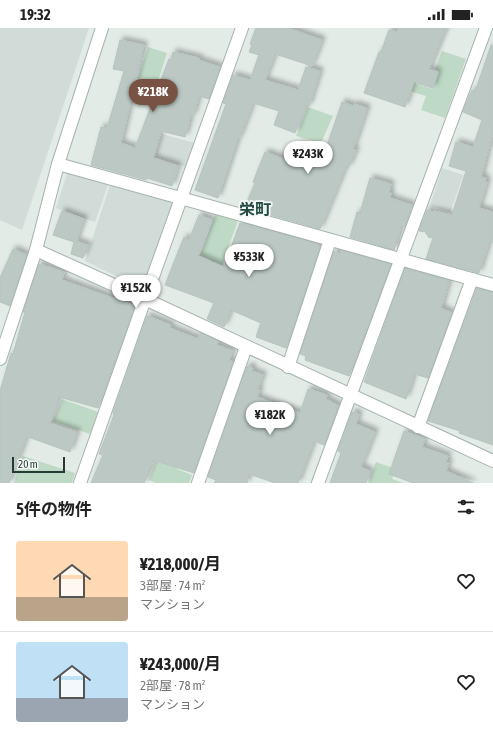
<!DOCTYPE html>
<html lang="ja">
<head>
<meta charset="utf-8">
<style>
  :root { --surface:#fff; --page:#f6f6f6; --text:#222; --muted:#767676; --line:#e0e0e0; --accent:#785242 }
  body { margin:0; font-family:"Asap Condensed","Noto Sans JP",sans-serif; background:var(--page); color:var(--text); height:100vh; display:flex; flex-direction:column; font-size:15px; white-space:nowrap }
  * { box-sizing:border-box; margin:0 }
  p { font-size:13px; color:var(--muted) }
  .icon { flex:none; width:22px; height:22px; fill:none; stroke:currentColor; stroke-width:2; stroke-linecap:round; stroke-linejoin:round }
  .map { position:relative; height:455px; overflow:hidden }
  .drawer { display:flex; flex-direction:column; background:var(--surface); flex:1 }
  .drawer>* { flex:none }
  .scale { position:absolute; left:12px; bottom:10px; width:53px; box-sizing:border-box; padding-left:4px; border:2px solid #253a35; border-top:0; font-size:11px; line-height:14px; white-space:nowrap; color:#253a35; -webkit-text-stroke:3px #f3f8f5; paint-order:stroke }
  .price { position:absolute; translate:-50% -34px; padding:0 9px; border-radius:14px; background:#fff; color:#222; font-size:13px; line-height:26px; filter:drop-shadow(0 1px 2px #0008) }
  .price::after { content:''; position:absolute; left:50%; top:24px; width:12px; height:9px; margin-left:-6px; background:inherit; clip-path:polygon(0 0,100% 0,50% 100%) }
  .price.active { background:var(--accent); color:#fff }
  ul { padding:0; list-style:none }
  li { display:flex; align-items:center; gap:12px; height:100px; padding:0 16px }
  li+li { border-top:1px solid var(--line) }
  li span { display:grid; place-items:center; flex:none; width:112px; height:80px; border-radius:4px; color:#555 }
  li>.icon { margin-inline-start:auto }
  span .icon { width:48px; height:48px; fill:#fffc; stroke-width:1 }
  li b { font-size:17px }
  h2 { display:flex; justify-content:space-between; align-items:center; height:48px; padding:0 16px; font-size:17px }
  .status { display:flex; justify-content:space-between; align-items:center; height:28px; padding:0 20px; background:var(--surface); direction:ltr }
  .status svg { height:11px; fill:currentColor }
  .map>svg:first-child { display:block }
</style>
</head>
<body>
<div class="status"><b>19:32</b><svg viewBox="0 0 49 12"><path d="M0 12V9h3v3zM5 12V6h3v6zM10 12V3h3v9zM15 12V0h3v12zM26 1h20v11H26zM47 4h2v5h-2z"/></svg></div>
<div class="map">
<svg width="493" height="455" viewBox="0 0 493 455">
  <defs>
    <filter id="shadow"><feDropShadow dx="3.5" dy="-3.5" stdDeviation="2" flood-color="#0004"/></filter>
  </defs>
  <rect width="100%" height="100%" fill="#e3ebe7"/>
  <g fill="#d1dbd7">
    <polygon points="0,0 89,0 22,202 0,192"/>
    <polygon points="162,106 195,115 187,139 155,129"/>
    <polygon points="442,140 463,147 450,184 430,178"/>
    <polygon points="67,146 72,146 108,157 95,194 56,180"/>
    <polygon points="110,157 174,174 143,261 85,233"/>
  </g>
  <g fill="#bed9c6">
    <polygon points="148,19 167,25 157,56 138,50"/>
    <polygon points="442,23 466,31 445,90 421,82 426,68 406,62 409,53 433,61 439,43 435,41"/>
    <polygon points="308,79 333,88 321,115 296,108"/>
    <polygon points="216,184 238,192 220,243 206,238 209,231 200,228"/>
    <polygon points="62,371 98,384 90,406 53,393"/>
    <polygon points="23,428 75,445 72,455 14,455"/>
    <polygon points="157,429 178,438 177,441 192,447 189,455 156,455 149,452"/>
    <polygon points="376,434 396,441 392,451 404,455 368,455"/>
  </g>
  <g fill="#bbc8c4" stroke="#b6c4be" filter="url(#shadow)">
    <polygon points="256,0 288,0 322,12 312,38 275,26 265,52 298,62 306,39 320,43 309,78 306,77 295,105 274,97 279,83 253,75 239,111 238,110 218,170 195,162 226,76 223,75 233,47 250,52 259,27 249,24 252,17 250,16"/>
    <polygon points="399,0 446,0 429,41 438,44 433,60 414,54 405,79 364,65 379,24 381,24 389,2 397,4"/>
    <polygon points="120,12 144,17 121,115 135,120 169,31 171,32 173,24 199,30 199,32 220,39 209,71 199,68 193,88 191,87 185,109 161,103 153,130 178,138 172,158 147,150 146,152 91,137 101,99 107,100 124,43 113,41"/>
    <polygon points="491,17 493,18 493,104 481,149 486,150 485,153 487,154 479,180 493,184 493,215 489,214 479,245 426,231 433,210 428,209 428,207 426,206 426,204 419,203 427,182 433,184 434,183 452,187 466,143 449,138 456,114 473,119 482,92 463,84 472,62 475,64"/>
    <polygon points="342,74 353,78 354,76 367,80 353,121 356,122 349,139 346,138 320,201 246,180 247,177 246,176 255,155 253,154 265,124 294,135 300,117 324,126"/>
    <polygon points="370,150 391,156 389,164 391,165 390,170 412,177 405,199 401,198 394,222 350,209 357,184 360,185"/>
    <polygon points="62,183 84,191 76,213 88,217 83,230 71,226 74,214 53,207"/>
    <polygon points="199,187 212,192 198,228 224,239 240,195 316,216 320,218 286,320 256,309 261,295 231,282 224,299 207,291 214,275 165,257 184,209 189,212"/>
    <polygon points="13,221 27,227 10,278 0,274 0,250"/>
    <polygon points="334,223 340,226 341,223 344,223 391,236 349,348 305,332 306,328 300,326"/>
    <polygon points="39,236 64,244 62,252 135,278 98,380 59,369 50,395 77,404 70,424 28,409 26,410 9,455 0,455 0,363 11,325 13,326 25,284 23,284"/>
    <polygon points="405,240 449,253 441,280 452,285 428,350 414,346 406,371 364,354"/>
    <polygon points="477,260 493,264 493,417 459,405 460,403 428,393"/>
    <polygon points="147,288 171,297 170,300 198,311 201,305 218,313 217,317 233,323 229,332 233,334 194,445 153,432 144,455 91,455 103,427 99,426 114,387 113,385"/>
    <polygon points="247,338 253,340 252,343 263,347 258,361 260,362 257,369 300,385 308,361 327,367 326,371 339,378 324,417 314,413 298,455 275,455 249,446 247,455 214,455 216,452 208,449"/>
    <polygon points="352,384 359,386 356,396 375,404 361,439 370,443 366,455 330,455 341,425 338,423"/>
    <polygon points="404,403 425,411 422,419 448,428 446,434 449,435 446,443 473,455 413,455 389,446"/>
  </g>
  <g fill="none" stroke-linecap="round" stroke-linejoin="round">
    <defs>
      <g id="street">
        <polyline points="58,136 493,257"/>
        <polyline points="36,222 145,271 493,433"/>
        <polyline points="0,331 36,222 58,136 102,0"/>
        <polyline points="288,339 330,212"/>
        <polyline points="418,399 472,251"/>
        <polyline points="80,455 145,271 242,0"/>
        <polyline points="198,455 246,319"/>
        <polyline points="318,455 486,0"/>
      </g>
    </defs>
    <use href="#street" stroke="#a6b2ae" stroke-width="14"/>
    <use href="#street" stroke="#fff" stroke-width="12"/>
  </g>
  <g text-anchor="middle" stroke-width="3.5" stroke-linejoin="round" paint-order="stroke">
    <g font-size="16" font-weight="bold" fill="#234a42" stroke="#f3f8f5">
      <text x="255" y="187">栄町</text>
    </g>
  </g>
</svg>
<div class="scale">20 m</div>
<b class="price active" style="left:153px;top:85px">¥218K</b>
<b class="price" style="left:308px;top:147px">¥243K</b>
<b class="price" style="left:249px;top:250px">¥533K</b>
<b class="price" style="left:136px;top:281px">¥152K</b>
<b class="price" style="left:270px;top:408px">¥182K</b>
</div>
<section class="drawer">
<h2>5件の物件<svg class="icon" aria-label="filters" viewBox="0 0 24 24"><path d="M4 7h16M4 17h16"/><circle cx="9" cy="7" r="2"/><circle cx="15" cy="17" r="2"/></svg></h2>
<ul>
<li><span style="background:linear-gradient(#ffd9b3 70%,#b9a48a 0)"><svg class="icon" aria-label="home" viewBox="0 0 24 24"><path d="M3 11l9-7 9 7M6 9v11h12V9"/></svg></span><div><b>¥218,000/月</b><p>3部屋 · 74 m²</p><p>マンション</p></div><svg class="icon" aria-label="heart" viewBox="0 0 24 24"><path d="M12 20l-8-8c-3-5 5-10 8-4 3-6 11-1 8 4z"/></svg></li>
<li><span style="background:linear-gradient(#bfe0f5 70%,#9aa5b1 0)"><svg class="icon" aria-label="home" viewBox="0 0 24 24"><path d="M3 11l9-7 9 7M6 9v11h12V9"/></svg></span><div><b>¥243,000/月</b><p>2部屋 · 78 m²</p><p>マンション</p></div><svg class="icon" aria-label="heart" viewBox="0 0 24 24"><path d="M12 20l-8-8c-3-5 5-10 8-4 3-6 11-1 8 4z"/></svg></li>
</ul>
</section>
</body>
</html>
